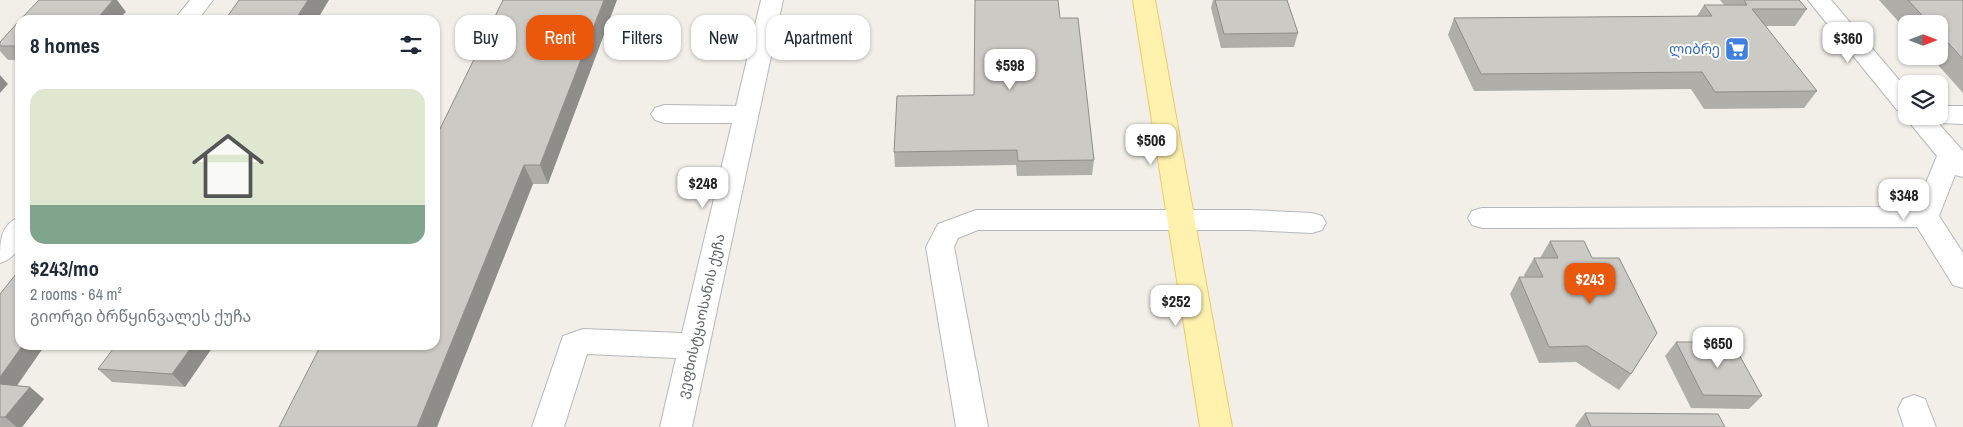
<!DOCTYPE html>
<html lang="en">
<head>
<meta charset="utf-8">
<style>
  :root { --surface:#fff; --page:#f2f2f3; --text:#1f2937; --muted:#747a83; --accent:#ea580c }
  body { margin:0; font-family:"Archivo Narrow","Noto Sans Georgian",sans-serif; background:var(--page); color:var(--text); height:100vh; display:flex; flex-direction:column; font-size:19px; white-space:nowrap }
  * { box-sizing:border-box; margin:0 }
  p { font-size:16px; color:var(--muted) }
  .icon { flex:none; width:28px; height:28px; fill:none; stroke:currentColor; stroke-width:2; stroke-linecap:round; stroke-linejoin:round }
  .map { position:relative; flex:1; overflow:hidden }
  .sheet { position:absolute; left:15px; top:15px; width:425px; height:335px; display:flex; flex-direction:column; background:var(--surface); border-radius:15px; box-shadow:0 1px 4px #0004 }
  .sheet>* { flex:none }
  .top-card { position:absolute; left:455px; top:15px; width:475px; height:45px; display:flex; gap:10px }
  .needle { width:32px; rotate:90deg }
  .fabs { position:absolute; left:1898px; top:15px; display:grid; gap:10px }
  .fabs a { display:grid; place-items:center; width:50px; height:50px; border-radius:10px; background:var(--surface); box-shadow:0 1px 4px #0004; font-size:25px }
  .price { position:absolute; translate:-50% -42px; padding:0 11px; border-radius:10px; background:#fff; color:#222; font-size:16px; line-height:32px; filter:drop-shadow(0 1px 2px #0008) }
  .price::after { content:''; position:absolute; left:50%; top:30px; width:15px; height:11px; margin-left:-8px; background:inherit; clip-path:polygon(0 0,100% 0,50% 100%) }
  .price.current { background:var(--accent); color:#fff }
  ul { padding:0; list-style:none }
  li { display:grid; align-content:center; gap:10px; height:265px; padding:0 15px }
  li span { display:grid; place-items:center; height:155px; border-radius:15px; color:#555 }
  li>.icon { margin-inline-start:auto }
  span .icon { width:90px; height:90px; fill:#fffc; stroke-width:1 }
  li b { font-size:21px }
  h2 { display:flex; justify-content:space-between; align-items:center; height:60px; padding:0 15px; font-size:21px }
  .chip { padding:0 18px; border-radius:15px; background:var(--surface); box-shadow:0 1px 4px #0004; font-size:18px; line-height:45px }
  .chip.current { background:var(--accent); color:#fff }
  .map>svg:first-child { display:block }
</style>
</head>
<body>
<div class="map">
<svg width="1963" height="427" viewBox="0 0 1963 427">
  <rect width="100%" height="100%" fill="#f1efe8"/>
  <g fill="none" stroke-linecap="round" stroke-linejoin="round">
    <defs>
      <g id="minor">
        <polygon points="190,0 213,0 198,20 174,20"/>
        <polygon points="761,0 783,0 692,427 660,427 676,358 587,354 564,427 532,427 563,336 583,329 682,333 732,123 664,123 655,120 651,114 655,108 664,105 736,106"/>
        <polygon points="1808,0 1831,0 1906,88 1906,112 1897,110"/>
        <polygon points="1939,106 1963,106 1963,124 1938,123 1963,151 1963,177 1955,175 1939,216 1963,253 1963,288 1953,285 1917,227 1482,228 1472,225 1468,218 1472,211 1482,208 1916,207 1937,156 1904,116 1906,113 1906,116 1939,116"/>
        <polygon points="976,210 1249,210 1312,213 1322,216 1326,223 1322,230 1312,233 1249,230 978,230 958,238 954,247 988,427 956,427 926,247 938,224"/>
        <path d="M20,217C20,237 23,256 0,263C0,242 0,224 20,217Z"/>
        <polygon points="1914,395 1925,399 1936,427 1904,427 1898,409 1903,399"/>
      </g>
      <polygon id="major" points="1133,0 1155,0 1232,427 1200,427"/>
    </defs>
    <use href="#minor" stroke="#b5b8bc" stroke-width="2"/>
    <use href="#major" stroke="#f2c960" stroke-width="2"/>
    <use href="#minor" fill="#fff" fill-rule="evenodd"/>
    <use href="#major" fill="#fff2af" fill-rule="evenodd"/>
  </g>
  <g fill="#afaea9">
    <polygon points="503,0 548,184 533,184 435,345"/>
    <polygon points="1213,0 1287,0 1298,33 1294,47 1221,48 1211,8"/>
    <polygon points="1720,0 1799,0 1807,9 1795,26 1765,26 1817,91 1804,108 1704,109 1691,89 1474,91 1448,35 1454,18 1697,16 1704,5 1724,5"/>
    <polygon points="1879,0 1963,0 1963,93 1930,56 1939,56 1939,24 1906,24 1906,30"/>
    <polygon points="1060,18 1094,160 1092,175 1017,176 1016,165 895,167 894,152 974,95"/>
    <polygon points="20,20 20,60 8,60 0,51 0,42"/>
    <polygon points="1550,241 1631,374 1619,390 1576,362 1539,363 1510,294 1519,277 1525,277 1524,275 1534,258 1540,258"/>
    <polygon points="0,294 20,345 45,345 17,386 44,399 22,427 0,427"/>
    <polygon points="1676,342 1762,396 1749,409 1691,408 1665,356"/>
    <polygon points="214,345 185,387 112,382 98,369"/>
    <polygon points="1585,413 1725,427 1576,427 1575,426"/>
  </g>
  <g fill="#8f8d8a">
    <polygon points="113,0 117,0 126,12 118,20 96,20"/>
    <polygon points="308,0 329,0 317,20 295,20"/>
    <polygon points="604,0 617,0 548,184 540,165"/>
    <polygon points="0,75 8,84 0,93"/>
    <polygon points="524,165 533,184 437,427 417,427"/>
    <polygon points="23,345 45,345 10,395 0,387 0,377"/>
    <polygon points="193,345 214,345 185,387 172,374"/>
    <polygon points="30,387 44,399 22,427 17,427 5,417"/>
  </g>
  <g fill="#cccac5" stroke="#8f8d8a">
    <polygon points="39,0 113,0 96,20 20,20"/>
    <polygon points="239,0 308,0 295,20 225,20"/>
    <polygon points="503,0 604,0 540,165 524,165 417,427 279,427 321,345 435,345 435,139"/>
    <polygon points="975,0 1058,0 1060,18 1078,18 1094,160 1018,161 1017,150 894,152 897,96 974,95"/>
    <polygon points="1215,0 1287,0 1298,33 1224,34"/>
    <polygon points="1744,0 1799,0 1807,9 1752,9 1817,91 1715,92 1702,72 1481,74 1454,18 1712,16 1704,5 1747,5"/>
    <polygon points="1908,0 1963,0 1963,59 1939,33 1939,24 1930,24"/>
    <polygon points="20,20 20,46 0,46 0,42"/>
    <polygon points="1550,241 1584,241 1592,258 1619,258 1657,333 1631,374 1587,346 1549,347 1519,277 1543,277 1534,258 1558,258"/>
    <polygon points="20,269 20,345 23,345 0,377 0,294"/>
    <polygon points="1676,342 1732,342 1762,396 1703,395"/>
    <polygon points="116,345 193,345 172,374 98,369"/>
    <polygon points="0,384 30,387 5,417 0,417"/>
    <polygon points="1585,413 1718,414 1725,427 1591,427"/>
  </g>
  <defs>
    <symbol id="supermarket-square" viewBox="-11 -11 22 22"><rect x="-9" y="-9" width="18" height="18" rx="4" fill="#3f7fe0" stroke="#fff"/><path d="M-6-5.5h2.5l.6 2H6L4.5 2H-2.5L-4.4-4H-6ZM-1.5 3.2a1.3 1.3 0 1 0 .1 0ZM3 3.2a1.3 1.3 0 1 0 .1 0Z" fill="#fff"/></symbol>
  </defs>
  <g fill-rule="evenodd">
    <use href="#supermarket-square" x="1723" y="35" width="28" height="28"/>
  </g>
  <g text-anchor="middle" stroke-width="4" stroke-linejoin="round" paint-order="stroke">
    <g font-size="14" fill="#366cbe" stroke="#fff" text-anchor="end">
      <text x="1720" y="54">ლიბრე</text>
    </g>
    <g font-size="14" fill="#5f6368" stroke="#fff">
      <text transform="translate(701 316) rotate(-77)" y="5">ვეფხისტყაოსანის ქუჩა</text>
    </g>
  </g>
</svg>
<div class="fabs">
<a><svg class="needle" viewBox="-14 -14 28 28"><path d="M0-13l5 13h-10z" fill="#e53935"/><path d="M0 13l5-13h-10z" fill="#747a83"/></svg></a>
<a><svg class="icon" aria-label="layers" viewBox="0 0 24 24"><path d="M12 4l9 5-9 5-9-5zM3 14l9 5 9-5"/></svg></a>
</div>
<b class="price" style="left:1848px;top:64px">$360</b>
<b class="price" style="left:1010px;top:91px">$598</b>
<b class="price" style="left:1151px;top:166px">$506</b>
<b class="price" style="left:703px;top:209px">$248</b>
<b class="price" style="left:1904px;top:221px">$348</b>
<b class="price current" style="left:1590px;top:305px">$243</b>
<b class="price" style="left:1176px;top:327px">$252</b>
<b class="price" style="left:1718px;top:369px">$650</b>
<div class="top-card">
<a class="chip">Buy</a>
<a class="chip current">Rent</a>
<a class="chip">Filters</a>
<a class="chip">New</a>
<a class="chip">Apartment</a>
</div>
<section class="sheet">
<h2>8 homes<svg class="icon" aria-label="filters" viewBox="0 0 24 24"><path d="M4 7h16M4 17h16"/><circle cx="9" cy="7" r="2"/><circle cx="15" cy="17" r="2"/></svg></h2>
<ul>
<li><span style="background:linear-gradient(#dfe7d0 75%,#7fa58c 0)"><svg class="icon" aria-label="home" viewBox="0 0 24 24"><path d="M3 11l9-7 9 7M6 9v11h12V9"/></svg></span><div><b>$243/mo</b><p>2 rooms · 64 m²</p><p>გიორგი ბრწყინვალეს ქუჩა</p></div></li>
</ul>
</section>
</div>
</body>
</html>
